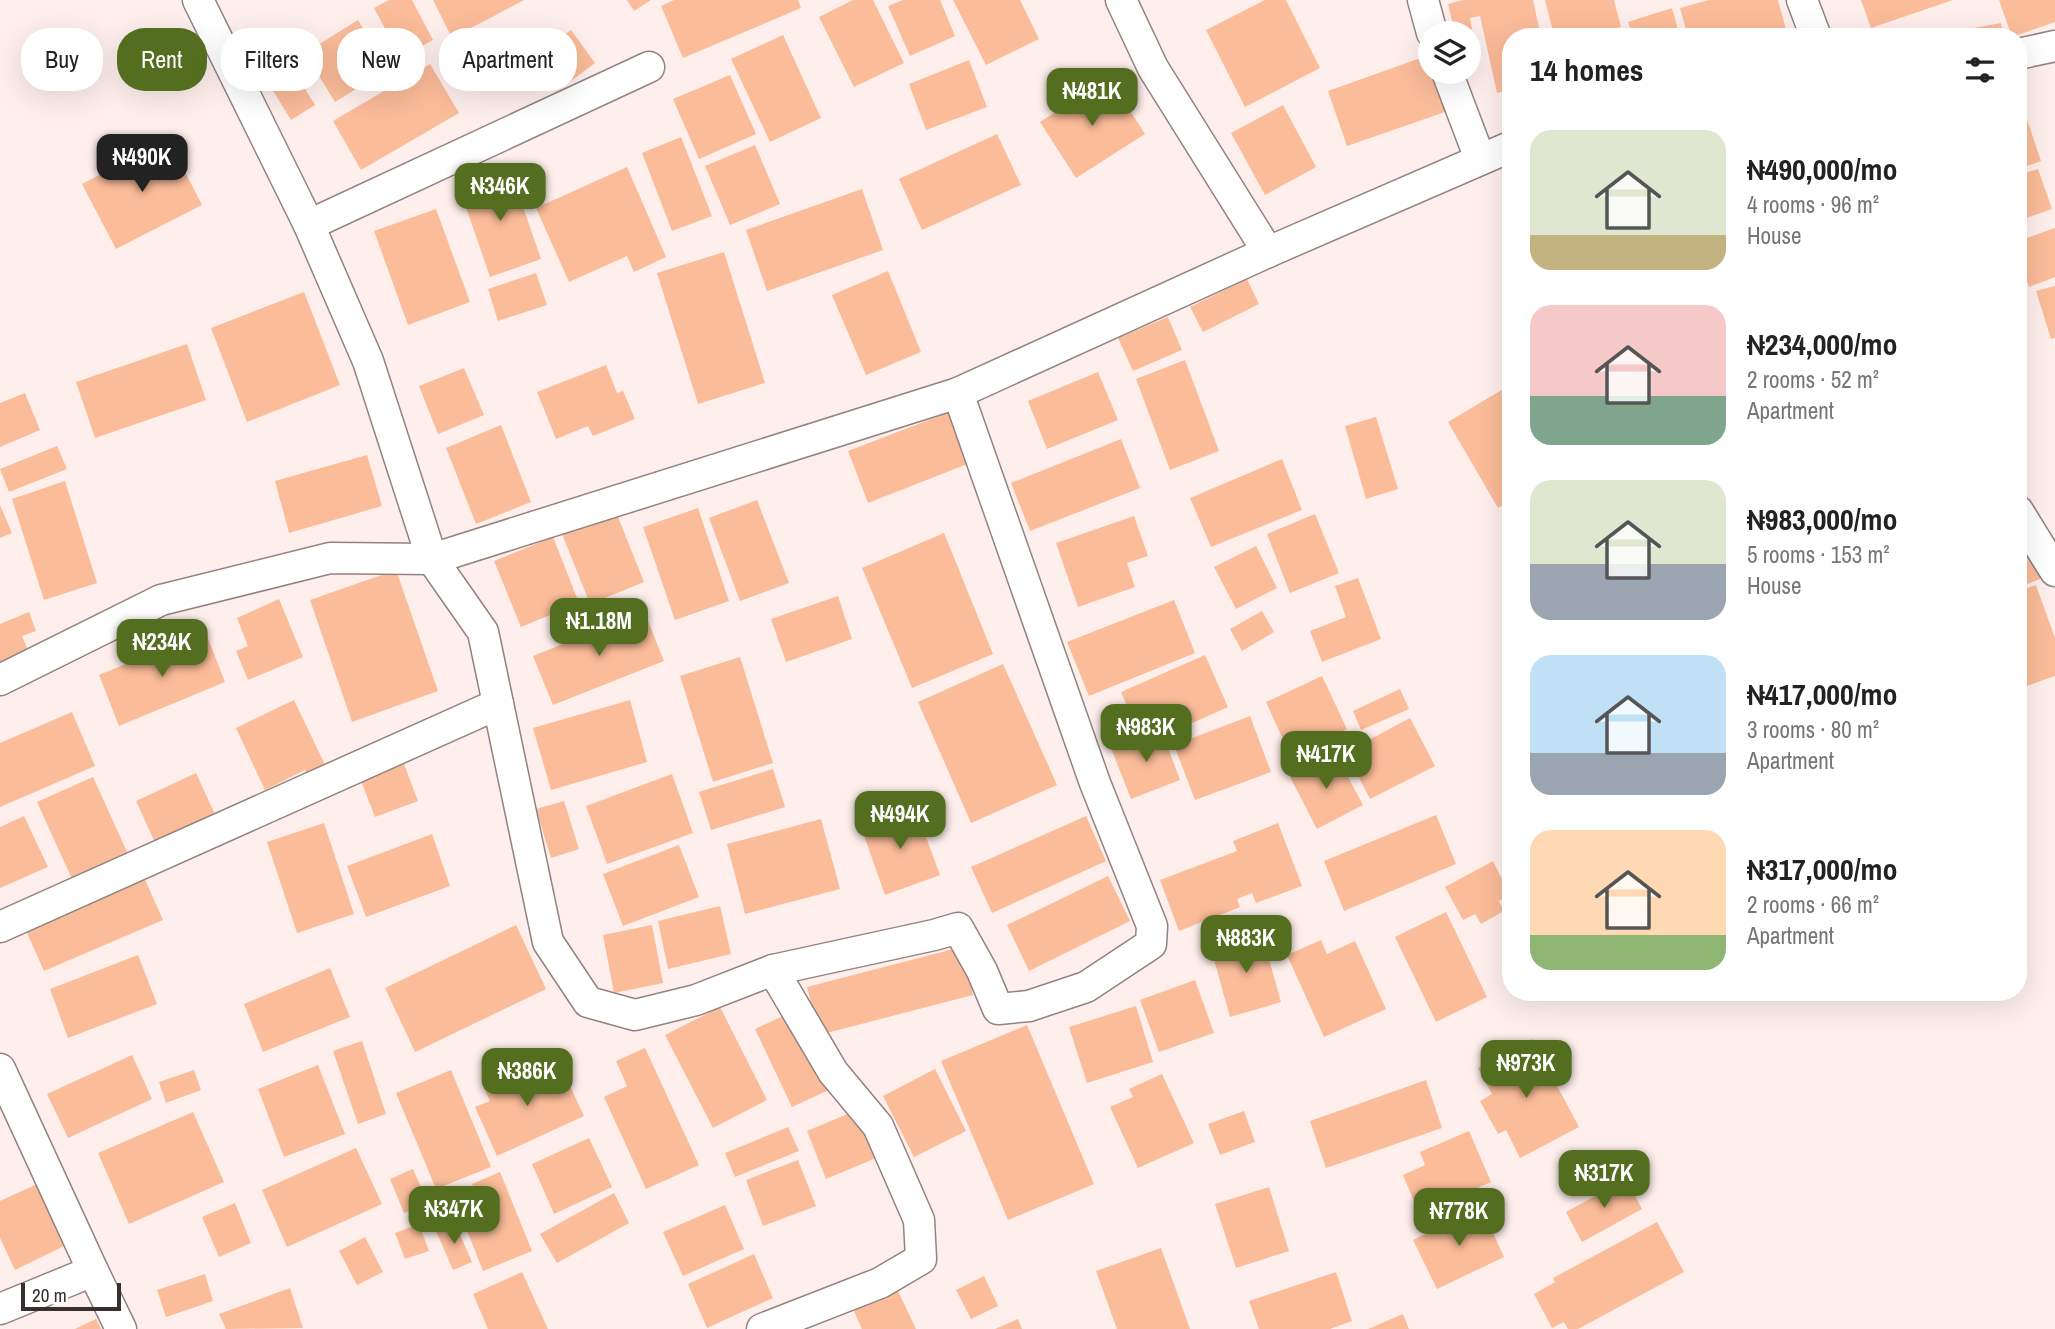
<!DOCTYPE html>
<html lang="en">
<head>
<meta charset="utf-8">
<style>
  :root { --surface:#fff; --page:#f6f6f6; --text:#222; --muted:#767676; --accent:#546e20 }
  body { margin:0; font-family:"Archivo Narrow",sans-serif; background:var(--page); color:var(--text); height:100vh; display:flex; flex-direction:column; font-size:26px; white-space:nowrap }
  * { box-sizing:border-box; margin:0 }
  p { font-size:23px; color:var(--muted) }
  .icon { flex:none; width:38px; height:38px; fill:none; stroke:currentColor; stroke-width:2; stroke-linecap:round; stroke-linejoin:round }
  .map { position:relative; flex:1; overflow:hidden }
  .sheet { position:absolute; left:1502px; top:28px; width:525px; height:973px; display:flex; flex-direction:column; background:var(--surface); border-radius:28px; box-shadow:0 7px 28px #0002 }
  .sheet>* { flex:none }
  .guide { position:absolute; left:21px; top:28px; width:665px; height:63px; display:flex; gap:14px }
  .tools { position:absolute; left:1418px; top:21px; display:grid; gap:14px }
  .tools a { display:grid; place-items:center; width:63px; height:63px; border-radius:50%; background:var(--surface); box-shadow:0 7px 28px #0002; font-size:35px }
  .scale { position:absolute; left:21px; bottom:18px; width:100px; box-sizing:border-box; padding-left:7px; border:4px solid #36302f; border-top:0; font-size:19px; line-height:24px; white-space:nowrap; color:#36302f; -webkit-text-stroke:5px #fff; paint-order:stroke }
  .price { position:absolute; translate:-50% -60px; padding:0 16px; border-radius:14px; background:var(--accent); color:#fff; font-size:23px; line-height:46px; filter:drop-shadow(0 2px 4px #0008) }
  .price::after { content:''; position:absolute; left:50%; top:42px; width:21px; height:16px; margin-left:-10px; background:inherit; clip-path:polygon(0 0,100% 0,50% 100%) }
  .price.current { background:#222; color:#fff }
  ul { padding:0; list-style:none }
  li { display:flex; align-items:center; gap:21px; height:175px; padding:0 28px }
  li span { display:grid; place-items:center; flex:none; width:196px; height:140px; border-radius:21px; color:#555 }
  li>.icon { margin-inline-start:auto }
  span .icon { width:84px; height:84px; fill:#fffc; stroke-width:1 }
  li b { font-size:30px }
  h2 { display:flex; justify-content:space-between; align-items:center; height:84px; padding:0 28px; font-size:30px }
  .chip { padding:0 24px; border-radius:28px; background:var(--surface); box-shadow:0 7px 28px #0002; font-size:24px; line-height:63px }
  .chip.current { background:var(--accent); color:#fff }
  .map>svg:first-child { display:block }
</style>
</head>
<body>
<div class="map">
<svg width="2055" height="1329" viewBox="0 0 2055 1329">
  <rect width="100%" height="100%" fill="#ffefec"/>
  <g fill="#fbbc99">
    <polygon points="389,0 412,0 433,40 401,58 374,8"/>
    <polygon points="433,0 524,0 452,38"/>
    <polygon points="627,0 651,0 634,11"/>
    <polygon points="674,0 798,0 801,8 683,58 661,6"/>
    <polygon points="853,0 873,0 904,63 854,87 819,17"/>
    <polygon points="903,0 940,0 955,36 910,56 888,6"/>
    <polygon points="953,0 1020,0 1039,39 986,65"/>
    <polygon points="1265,0 1286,0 1320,68 1245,107 1206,30"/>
    <polygon points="1463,0 1533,0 1541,37 1510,37 1510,90 1497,93 1480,16 1470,18 1472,30 1455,33 1448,4"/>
    <polygon points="1545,0 1614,0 1621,27 1582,37 1578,37 1576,29 1554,35"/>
    <polygon points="1709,0 1778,0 1788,37 1688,37 1680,8"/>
    <polygon points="1861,0 1953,0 1871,28"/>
    <polygon points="1999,0 2055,0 2055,22 2012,37"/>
    <polygon points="1672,8 1680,37 1633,37 1628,22"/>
    <polygon points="358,20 389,69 335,102 305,53"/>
    <polygon points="2001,23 2003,37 1936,37 1936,35"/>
    <polygon points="571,30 595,63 571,81 547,48"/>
    <polygon points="1608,30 1611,37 1591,37 1591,36"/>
    <polygon points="783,35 821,118 770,142 731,59"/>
    <polygon points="1429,55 1430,72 1435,72 1448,111 1347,146 1328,91"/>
    <polygon points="969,60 987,107 926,130 909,84"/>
    <polygon points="289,63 315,105 291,120 265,78"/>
    <polygon points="430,64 459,113 361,170 333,121"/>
    <polygon points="730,75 756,134 699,159 673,99"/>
    <polygon points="1109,78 1145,134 1076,178 1040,122"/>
    <polygon points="2018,93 2041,161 2018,169"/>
    <polygon points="1283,105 1316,167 1265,195 1231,133"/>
    <polygon points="997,134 1021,185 922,230 899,179"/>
    <polygon points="681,137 712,216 672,231 642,153"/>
    <polygon points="168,139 202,205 116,249 82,184"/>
    <polygon points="755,145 780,204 730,225 705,166"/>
    <polygon points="627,167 666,257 634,272 627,256 569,282 536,208"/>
    <polygon points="510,169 541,259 490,277 459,187"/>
    <polygon points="2038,169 2052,209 2018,221 2018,175"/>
    <polygon points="862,189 883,250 767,291 746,230"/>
    <polygon points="436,209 470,302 408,325 374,231"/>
    <polygon points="2055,228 2055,277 2029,287 2018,256 2018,241"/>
    <polygon points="724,252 765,383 698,404 657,273"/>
    <polygon points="888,271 921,352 866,375 832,295"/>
    <polygon points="536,273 547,305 498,321 488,289"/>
    <polygon points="1247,279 1259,304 1203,332 1190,307"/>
    <polygon points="2055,286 2055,338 2051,339 2036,291"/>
    <polygon points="304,292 340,385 247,422 211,328"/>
    <polygon points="1168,317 1182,350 1133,371 1118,338"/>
    <polygon points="187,344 206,400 95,438 76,382"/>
    <polygon points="1185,360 1219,451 1170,470 1136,379"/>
    <polygon points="606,365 617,393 623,391 635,419 593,436 588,426 556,439 537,392"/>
    <polygon points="464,368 484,415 438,434 419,386"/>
    <polygon points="1098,372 1118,420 1047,449 1028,401"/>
    <polygon points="1510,385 1510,501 1498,508 1448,422"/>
    <polygon points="25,393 40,430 0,447 0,403"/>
    <polygon points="955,410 975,461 868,503 848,451"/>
    <polygon points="1376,417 1398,489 1366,499 1345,426"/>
    <polygon points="501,425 531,502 476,524 446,448"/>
    <polygon points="1121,439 1140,488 1030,531 1011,483"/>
    <polygon points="57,446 67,469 9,492 0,469"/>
    <polygon points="367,455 382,506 289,533 275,481"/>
    <polygon points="1282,459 1302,510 1211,547 1190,498"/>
    <polygon points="65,481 97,583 44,600 12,499"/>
    <polygon points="757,500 789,583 740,601 709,518"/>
    <polygon points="0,505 12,533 0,538"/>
    <polygon points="698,508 729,601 675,620 643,527"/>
    <polygon points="616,512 644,582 590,604 562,534"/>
    <polygon points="1315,514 1339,573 1290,593 1267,534"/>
    <polygon points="1134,516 1148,556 1127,563 1135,587 1078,607 1056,543"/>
    <polygon points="944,533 993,654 912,688 862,568"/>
    <polygon points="553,537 579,603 521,627 494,561"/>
    <polygon points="2025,537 2042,578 2018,588 2018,540"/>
    <polygon points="1256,546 1277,588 1236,609 1214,567"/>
    <polygon points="396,570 438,691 352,722 310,600"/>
    <polygon points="1358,578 1381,639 1322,662 1310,631 1346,617 1335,586"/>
    <polygon points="2036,585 2055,638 2055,676 2018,689 2018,591"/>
    <polygon points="838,596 852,639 786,662 771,619"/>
    <polygon points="279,599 303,657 248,680 236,651 248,646 237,618"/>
    <polygon points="1174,600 1195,653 1089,696 1067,642"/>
    <polygon points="644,611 664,661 553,705 533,656"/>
    <polygon points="1262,611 1274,632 1242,651 1230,629"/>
    <polygon points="29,612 36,631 22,636 29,653 0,665 0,624"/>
    <polygon points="205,631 225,682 119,726 99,675"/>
    <polygon points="1205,655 1228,707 1179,729 1173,716 1138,731 1121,692"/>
    <polygon points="740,657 773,763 713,782 680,676"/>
    <polygon points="1003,664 1057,785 971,823 918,702"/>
    <polygon points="1322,676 1347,729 1290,755 1266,702"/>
    <polygon points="1400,689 1409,709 1361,730 1353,711"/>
    <polygon points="294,700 327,769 309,778 305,770 265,790 236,728"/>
    <polygon points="630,700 647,762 551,790 533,728"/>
    <polygon points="72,712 95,766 0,807 0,743"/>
    <polygon points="1250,716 1271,772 1195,800 1174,745"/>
    <polygon points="1410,718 1435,766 1370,799 1346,752"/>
    <polygon points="1161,729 1180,780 1131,799 1111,748"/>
    <polygon points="1335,753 1363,805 1317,829 1290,777"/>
    <polygon points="401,756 418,801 375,817 358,773"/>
    <polygon points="773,769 785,807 711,830 699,792"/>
    <polygon points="196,773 217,819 157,847 136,801"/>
    <polygon points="672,774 693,833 607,864 586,806"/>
    <polygon points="93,777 128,854 72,879 37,802"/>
    <polygon points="564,801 579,849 551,858 536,809"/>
    <polygon points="915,807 940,875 885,895 861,827"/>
    <polygon points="1436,815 1456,864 1344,911 1324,861"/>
    <polygon points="24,816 48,867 0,888 0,827"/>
    <polygon points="1086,816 1106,861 992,913 971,867"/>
    <polygon points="821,819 840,889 745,914 727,844"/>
    <polygon points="324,823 354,914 297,933 267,842"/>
    <polygon points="1278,823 1302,886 1256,903 1252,893 1237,899 1240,907 1179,931 1160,880 1237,851 1233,841"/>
    <polygon points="432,834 450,886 366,917 347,866"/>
    <polygon points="679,845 699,897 623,926 603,874"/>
    <polygon points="1493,861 1510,895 1499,901 1504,911 1481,924 1475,914 1463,920 1445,887"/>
    <polygon points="142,873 163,920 44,971 23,924"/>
    <polygon points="1108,876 1130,921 1029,971 1007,925"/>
    <polygon points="720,906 731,954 668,969 658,921"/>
    <polygon points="1446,912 1487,997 1436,1022 1395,937"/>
    <polygon points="516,925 546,989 415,1052 385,988"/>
    <polygon points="652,925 663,983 614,993 603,935"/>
    <polygon points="1262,934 1281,1002 1230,1017 1211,949"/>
    <polygon points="1321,940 1327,954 1355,941 1386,1009 1324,1037 1287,955"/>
    <polygon points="961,947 973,995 819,1035 807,987"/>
    <polygon points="138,955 157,1004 68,1038 50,989"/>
    <polygon points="330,968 350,1017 263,1052 244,1004"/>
    <polygon points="1195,980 1214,1033 1159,1052 1140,1000"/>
    <polygon points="1136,1006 1153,1062 1087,1083 1069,1027"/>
    <polygon points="720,1007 767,1100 713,1128 665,1035"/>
    <polygon points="794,1011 831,1089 792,1107 755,1029"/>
    <polygon points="1027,1025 1094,1184 1008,1220 941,1061"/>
    <polygon points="1532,1039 1579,1127 1520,1158 1506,1130 1498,1134 1480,1101 1492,1094 1478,1068"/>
    <polygon points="362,1041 386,1114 358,1124 333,1051"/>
    <polygon points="645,1048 699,1165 646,1189 604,1097 627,1086 616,1061"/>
    <polygon points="132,1055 152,1099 68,1138 47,1094"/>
    <polygon points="318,1065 345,1134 284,1157 258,1089"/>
    <polygon points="535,1065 540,1077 561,1067 584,1116 497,1156 475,1107 490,1101 484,1088"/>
    <polygon points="935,1069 966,1131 914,1157 883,1096"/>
    <polygon points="194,1070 201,1090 166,1103 159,1082"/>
    <polygon points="451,1070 491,1167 436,1189 396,1093"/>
    <polygon points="1162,1074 1194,1143 1138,1168 1110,1107 1133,1097 1129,1089"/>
    <polygon points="1426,1080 1442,1128 1326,1168 1310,1121"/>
    <polygon points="857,1110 876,1158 826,1179 807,1131"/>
    <polygon points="1244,1111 1255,1142 1220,1155 1208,1124"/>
    <polygon points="193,1112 224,1182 129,1224 98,1153"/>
    <polygon points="788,1127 799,1151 735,1177 725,1153"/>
    <polygon points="1469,1131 1491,1182 1419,1213 1403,1175 1425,1165 1420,1152"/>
    <polygon points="589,1138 612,1187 554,1214 532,1164"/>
    <polygon points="356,1148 382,1204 287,1247 262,1190"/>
    <polygon points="798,1160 816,1206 763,1226 746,1180"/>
    <polygon points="413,1169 428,1203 404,1213 390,1179"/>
    <polygon points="500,1172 532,1251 483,1271 458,1208 478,1199 472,1184"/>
    <polygon points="1626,1179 1642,1209 1582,1242 1566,1212"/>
    <polygon points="37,1184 66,1245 15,1270 0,1238 0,1201"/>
    <polygon points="1269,1187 1289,1251 1236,1268 1215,1204"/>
    <polygon points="614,1193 629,1223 557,1263 540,1234"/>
    <polygon points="235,1203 251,1243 219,1257 202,1217"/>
    <polygon points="725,1205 744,1249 683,1276 663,1232"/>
    <polygon points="1481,1207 1504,1257 1437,1289 1413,1240"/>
    <polygon points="1657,1222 1684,1272 1578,1329 1568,1329 1564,1322 1552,1328 1534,1294 1555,1282 1553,1278"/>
    <polygon points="455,1223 472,1262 453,1270 436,1231"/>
    <polygon points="419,1224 429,1251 405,1259 395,1233"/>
    <polygon points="365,1237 383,1272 357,1285 339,1251"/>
    <polygon points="1161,1248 1190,1329 1117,1329 1096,1271"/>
    <polygon points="754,1254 773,1298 707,1328 688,1284"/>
    <polygon points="522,1272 548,1329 488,1329 473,1294"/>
    <polygon points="1336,1272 1352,1321 1330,1329 1259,1329 1249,1301"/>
    <polygon points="205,1274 213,1301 166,1317 157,1290"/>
    <polygon points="984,1276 998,1306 971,1319 956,1290"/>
    <polygon points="290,1288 303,1328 226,1329 219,1314"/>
    <polygon points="897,1289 916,1329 862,1329 853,1309"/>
    <polygon points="1403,1314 1409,1329 1368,1329"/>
    <polygon points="96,1319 101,1329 75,1329"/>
    <polygon points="1018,1319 1022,1329 995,1329"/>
  </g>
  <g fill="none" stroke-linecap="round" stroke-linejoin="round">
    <defs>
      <g id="street">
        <polyline points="198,0 309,225 368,361 432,559 483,632 548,942 588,1002 635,1015 696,1000 773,970 934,935 958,928 982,971 998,1009 1029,1006 1086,987 1151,944 1152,926 1095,783 958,393"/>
        <polyline points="1121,0 1153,68 1268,252"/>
        <polyline points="1423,0 1432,33"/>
        <polyline points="1802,0 1816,37"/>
        <polyline points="2018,54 2055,46"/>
        <polyline points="1447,72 1480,159"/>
        <polyline points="309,225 649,67"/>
        <polyline points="2018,511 2055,571"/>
        <polyline points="0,680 161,600 330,558 432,559 958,393 1268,252 1510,147"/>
        <polyline points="0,927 498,704"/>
        <polyline points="0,1069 93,1271 121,1329"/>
        <polyline points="0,1309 93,1271"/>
        <polyline points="762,1329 880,1283 921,1259 919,1220 878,1126 833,1072 773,970"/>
      </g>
    </defs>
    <use href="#street" stroke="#918380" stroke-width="33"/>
    <use href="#street" stroke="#fff" stroke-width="30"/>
  </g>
</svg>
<div class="tools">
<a><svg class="icon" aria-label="layers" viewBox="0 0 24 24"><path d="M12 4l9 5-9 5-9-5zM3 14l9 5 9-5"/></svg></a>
</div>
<div class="scale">20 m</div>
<b class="price" style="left:1092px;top:128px">₦481K</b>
<b class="price current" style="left:142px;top:194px">₦490K</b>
<b class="price" style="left:500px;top:223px">₦346K</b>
<b class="price" style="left:599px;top:658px">₦1.18M</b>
<b class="price" style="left:162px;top:679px">₦234K</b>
<b class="price" style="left:1146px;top:764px">₦983K</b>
<b class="price" style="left:1326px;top:791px">₦417K</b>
<b class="price" style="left:900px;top:851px">₦494K</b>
<b class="price" style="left:1246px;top:975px">₦883K</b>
<b class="price" style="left:1526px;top:1100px">₦973K</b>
<b class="price" style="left:527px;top:1108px">₦386K</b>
<b class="price" style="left:1604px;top:1210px">₦317K</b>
<b class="price" style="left:454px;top:1246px">₦347K</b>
<b class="price" style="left:1459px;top:1248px">₦778K</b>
<div class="guide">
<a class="chip">Buy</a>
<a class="chip current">Rent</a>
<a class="chip">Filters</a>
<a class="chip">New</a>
<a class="chip">Apartment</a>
</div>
<section class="sheet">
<h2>14 homes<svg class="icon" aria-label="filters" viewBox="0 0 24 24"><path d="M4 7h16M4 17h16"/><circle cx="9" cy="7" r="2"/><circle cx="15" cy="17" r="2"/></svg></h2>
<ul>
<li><span style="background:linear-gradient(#dfe7d0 75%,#c2b280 0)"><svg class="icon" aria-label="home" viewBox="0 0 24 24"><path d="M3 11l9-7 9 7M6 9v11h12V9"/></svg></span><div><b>₦490,000/mo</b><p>4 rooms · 96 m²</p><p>House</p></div></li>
<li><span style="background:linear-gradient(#f6c9c9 65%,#7fa58c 0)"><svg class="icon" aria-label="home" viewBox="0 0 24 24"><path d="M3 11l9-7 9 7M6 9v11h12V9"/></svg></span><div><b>₦234,000/mo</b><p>2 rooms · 52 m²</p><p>Apartment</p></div></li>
<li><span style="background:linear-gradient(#dfe7d0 60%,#9aa5b1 0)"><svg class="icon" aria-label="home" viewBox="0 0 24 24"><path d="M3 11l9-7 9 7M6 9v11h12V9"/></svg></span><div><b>₦983,000/mo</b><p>5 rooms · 153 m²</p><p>House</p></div></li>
<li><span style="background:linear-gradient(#bfe0f5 70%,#9aa5b1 0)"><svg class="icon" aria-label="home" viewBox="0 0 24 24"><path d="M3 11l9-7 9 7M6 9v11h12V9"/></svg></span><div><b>₦417,000/mo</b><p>3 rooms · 80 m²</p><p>Apartment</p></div></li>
<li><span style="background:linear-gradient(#ffd9b3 75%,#8fb573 0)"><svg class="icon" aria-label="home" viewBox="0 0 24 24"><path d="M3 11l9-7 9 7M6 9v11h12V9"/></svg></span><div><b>₦317,000/mo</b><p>2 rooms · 66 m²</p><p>Apartment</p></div></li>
</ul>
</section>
</div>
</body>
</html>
